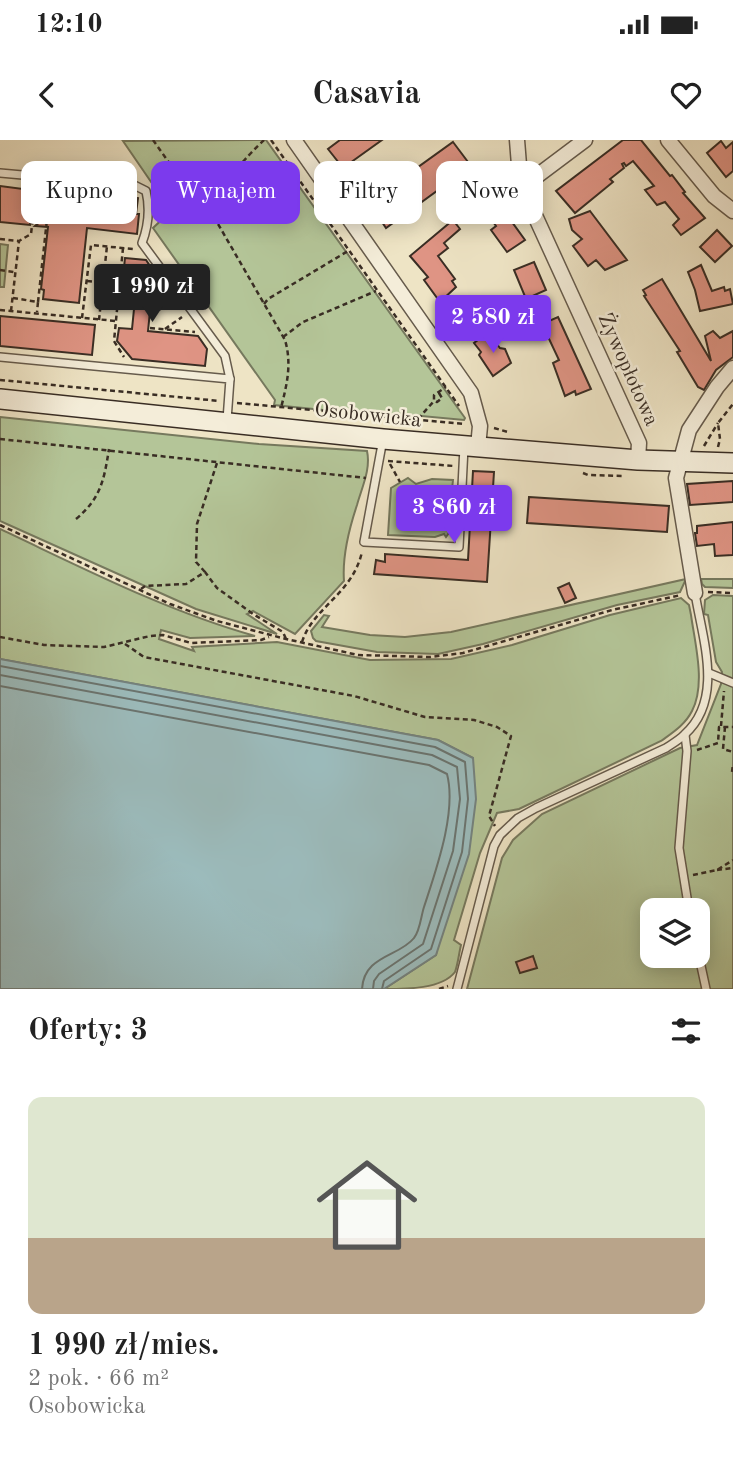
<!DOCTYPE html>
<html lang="pl">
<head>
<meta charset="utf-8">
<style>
  :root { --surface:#fff; --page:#f6f6f6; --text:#222; --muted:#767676; --line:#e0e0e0; --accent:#7c3aed }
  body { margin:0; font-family:"Old Standard TT",serif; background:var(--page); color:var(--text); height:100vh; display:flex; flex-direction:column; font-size:26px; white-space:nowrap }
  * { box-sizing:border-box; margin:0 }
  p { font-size:23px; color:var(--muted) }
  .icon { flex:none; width:38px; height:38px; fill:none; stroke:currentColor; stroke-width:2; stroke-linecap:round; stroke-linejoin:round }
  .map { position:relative; height:849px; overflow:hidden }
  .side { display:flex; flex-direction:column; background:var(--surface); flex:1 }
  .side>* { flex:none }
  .top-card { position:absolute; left:21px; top:21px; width:691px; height:63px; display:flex; gap:14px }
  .fabs { position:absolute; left:640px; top:758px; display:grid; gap:14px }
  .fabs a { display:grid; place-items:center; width:70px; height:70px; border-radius:14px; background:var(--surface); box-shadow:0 4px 18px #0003; font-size:35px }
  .price { position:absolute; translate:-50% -60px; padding:0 16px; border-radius:7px; background:var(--accent); color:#fff; font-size:23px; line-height:46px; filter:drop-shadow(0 2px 4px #0008) }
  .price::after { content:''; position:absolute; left:50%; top:42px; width:21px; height:16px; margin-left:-10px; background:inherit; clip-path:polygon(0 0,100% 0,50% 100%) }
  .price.on { background:#222; color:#fff }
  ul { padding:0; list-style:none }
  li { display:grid; align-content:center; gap:14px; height:371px; padding:0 28px }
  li+li { border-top:2px solid var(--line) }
  li span { display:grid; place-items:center; height:217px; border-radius:14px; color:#555 }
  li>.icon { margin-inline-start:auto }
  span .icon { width:126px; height:126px; fill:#fffc; stroke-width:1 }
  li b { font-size:30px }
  h2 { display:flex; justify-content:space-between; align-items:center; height:84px; padding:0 28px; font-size:30px }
  .chip { padding:0 24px; border-radius:14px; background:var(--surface); box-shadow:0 4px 18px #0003; font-size:24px; line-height:63px }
  .chip.on { background:var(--accent); color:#fff }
  .status { display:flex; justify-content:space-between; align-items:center; height:49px; padding:0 35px; background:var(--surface); direction:ltr }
  .status svg { height:19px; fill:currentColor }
  header { display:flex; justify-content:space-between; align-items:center; height:91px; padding:0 28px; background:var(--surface); font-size:32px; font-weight:600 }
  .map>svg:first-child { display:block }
</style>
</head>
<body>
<div class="status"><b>12:10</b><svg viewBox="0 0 49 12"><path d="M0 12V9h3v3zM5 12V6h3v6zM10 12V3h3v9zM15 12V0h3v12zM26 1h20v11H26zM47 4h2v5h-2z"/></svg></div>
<header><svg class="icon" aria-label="back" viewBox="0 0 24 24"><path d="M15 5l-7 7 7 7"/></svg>Casavia<svg class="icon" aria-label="heart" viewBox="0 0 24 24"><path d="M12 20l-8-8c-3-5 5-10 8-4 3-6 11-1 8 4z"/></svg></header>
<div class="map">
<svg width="733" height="849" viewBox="0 0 733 849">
  <rect width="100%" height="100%" fill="#eee4c5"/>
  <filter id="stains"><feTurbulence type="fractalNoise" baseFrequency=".00286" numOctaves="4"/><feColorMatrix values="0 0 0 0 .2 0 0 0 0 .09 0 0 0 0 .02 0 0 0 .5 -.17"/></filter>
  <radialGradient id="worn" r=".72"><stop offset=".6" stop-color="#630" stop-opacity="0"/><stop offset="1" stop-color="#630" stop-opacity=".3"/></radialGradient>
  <g fill="#b4c598" stroke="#76795e" stroke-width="2" fill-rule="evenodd">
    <polygon points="266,0 465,278 464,280 400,274 383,276 274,265 275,260 153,88 171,71 123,1"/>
    <polygon points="0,104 8,105 4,147 0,147"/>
    <path d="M0,277L259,304L367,311C371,329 362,347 357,365C349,389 342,415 344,441L295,494L253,471L247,474L277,494L196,469L9,385L0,381Z"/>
    <polygon points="408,338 416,344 432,339 453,340 448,386 451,390 446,397 444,394 435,397 388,395 391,348"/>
    <path d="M0,389C83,428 166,471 255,496L190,498L161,490L159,499L194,511L192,507L277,502L370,520L451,519L512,505L610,475L681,458L689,465L691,475C695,504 706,544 692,571C685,585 672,593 661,601L519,669L497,673L480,713L454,800L461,805C459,813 458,824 455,832C442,849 407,849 384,849L436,815L473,618L438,600L0,519Z"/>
    <polygon points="686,439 680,452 617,465 483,504 438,514 377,512 316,501 313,498 311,491 324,475 329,476 322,487 370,495 405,497 451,492"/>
    <polygon points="701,439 733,439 733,448 705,447 702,444"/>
    <path d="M713,455L733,456V849H467L502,718L513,700L542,674L680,608L697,605L721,544L722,532L716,522L708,475L704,474L705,460ZM653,770H698V816H653Z"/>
  </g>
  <polygon fill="#9cbcbd" stroke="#748380" stroke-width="2" points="0,519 438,600 473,618 476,659 469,714 436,815 384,849 0,849"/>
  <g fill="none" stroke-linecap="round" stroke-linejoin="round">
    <g stroke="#6a7470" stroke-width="2">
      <polyline points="0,526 435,607 465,622 468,659 462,712 431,809 384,841 382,849"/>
      <polyline points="0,535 432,615 457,627 460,659 453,711 423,804 379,834 374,841 373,849"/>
      <path d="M0,546L429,625L447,634C457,672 436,730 424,767C421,776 420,791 414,798C399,817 364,815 362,849"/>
    </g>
  </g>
  <g fill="#df9484" stroke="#392d24" stroke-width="2">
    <polygon points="340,0 382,0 343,28 328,9"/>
    <polygon points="623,0 641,0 670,36 672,35 685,52 683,53 705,78 681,95 673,85 679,79 665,62 657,65 645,50 654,46 633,21 626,26 624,23 622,24 624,28 610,39 613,42 575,73 556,51"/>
    <polygon points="721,1 726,8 733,2 733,31 726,37 707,13"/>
    <polygon points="453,2 471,26 386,88 380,79 376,82 364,65 360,68 352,57 378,38 386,50"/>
    <polygon points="0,46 31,50 29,65 32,66 30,85 0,82"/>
    <polygon points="79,51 138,58 136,74 139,74 137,94 87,88 79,163 43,159 44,150 41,149 48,87 35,86 60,66 55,60 65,53 69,58"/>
    <polygon points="504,71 525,100 507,112 491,90 496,86 491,79"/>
    <polygon points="590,71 627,120 605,130 596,120 588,126 573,106 582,99 572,90 569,79"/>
    <polygon points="453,80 460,89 444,103 448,108 438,116 455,139 452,141 456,147 440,162 424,140 428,137 410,116"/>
    <polygon points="717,90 732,106 715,122 700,107"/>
    <polygon points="125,118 146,120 154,132 148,191 198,196 207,209 205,226 132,219 117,201 119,188 132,189 134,169 120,167"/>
    <polygon points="534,122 546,150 526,159 514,130"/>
    <polygon points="701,125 712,151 724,147 725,151 730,149 733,164 700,171 695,150 688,132"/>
    <polygon points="662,139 711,221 705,196 713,191 720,198 733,191 733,217 716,230 704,250 698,247 677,212 680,211 644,156 646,155 643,150"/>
    <polygon points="0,176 95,185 92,215 0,206"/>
    <polygon points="558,177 591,249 576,255 575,251 565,256 553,223 559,220 542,184"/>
    <polygon points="486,194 493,205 496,203 500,208 505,209 511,223 493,236 479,215 481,212 474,203"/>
    <polygon points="473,331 494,332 487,442 374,434 376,420 385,422 385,414 468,420"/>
    <polygon points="733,341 733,362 690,365 687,344"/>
    <polygon points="529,357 669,366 667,392 527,383"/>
    <polygon points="733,382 733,415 715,416 714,404 697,406 695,393 697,393 697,386"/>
    <polygon points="569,443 576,458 565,463 558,448"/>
    <polygon points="533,816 537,828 520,833 516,822"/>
  </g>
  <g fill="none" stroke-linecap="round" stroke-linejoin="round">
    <defs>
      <g id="lane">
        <path d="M0,33L134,45L146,51C150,68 148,87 142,103L225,216L230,239"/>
        <polyline points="0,217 230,239 227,280"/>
        <polyline points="383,299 364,402 459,407 464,307"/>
        <polyline points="709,533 733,543"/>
        <polyline points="685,595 687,611 679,708 689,770"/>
        <polyline points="698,812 706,849"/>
        <path d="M457,849L494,706L500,695L518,678L536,668L666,608C672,604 679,600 684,595C725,559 702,498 695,453"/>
      </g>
      <g id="street">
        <polyline points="294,0 471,253 480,286 478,307"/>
        <polyline points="517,0 519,25 532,69 639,303 638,320"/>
        <polyline points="668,0 714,56 733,71"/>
        <polyline points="525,45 585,0"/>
        <polyline points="695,453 676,338 689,290 717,247 733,228"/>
      </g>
      <polyline id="secondary" points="0,259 383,299 638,320 733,323"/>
    </defs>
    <use href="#lane" stroke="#665b4c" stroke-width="10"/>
    <use href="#street" stroke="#665b4c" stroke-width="17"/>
    <use href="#secondary" stroke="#392d24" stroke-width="22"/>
    <g stroke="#392d24" stroke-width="2.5" stroke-dasharray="5 3.5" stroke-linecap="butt">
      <polyline points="153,0 197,62 204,68 214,71"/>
      <path d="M264,0C247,16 213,52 214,77L285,200C292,224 287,244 281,268"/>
      <polyline points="271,0 459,266"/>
      <polyline points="35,59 49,61"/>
      <polyline points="0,99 19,101 31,94 36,51 33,48"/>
      <polyline points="123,108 114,201 124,217"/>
      <polyline points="0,130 14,132"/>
      <polyline points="87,141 118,144"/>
      <polyline points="13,158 38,162 37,172"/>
      <polyline points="38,162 49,61 63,50"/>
      <polyline points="264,164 268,159 348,111"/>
      <polyline points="0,170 116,181"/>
      <polyline points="11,171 19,101"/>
      <polyline points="152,172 159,172 162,148"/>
      <polyline points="82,178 91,105 133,109"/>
      <polyline points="99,180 107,106"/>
      <polyline points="150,188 195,192"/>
      <polyline points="165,189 182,177"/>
      <polyline points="283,197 303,182 376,151"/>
      <polyline points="0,240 220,261"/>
      <polyline points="439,253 442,258 437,262 434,261 434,255 446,247"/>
      <polyline points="237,263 464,284"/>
      <polyline points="418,279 434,261"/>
      <polyline points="494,288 508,292"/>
      <polyline points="0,299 366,338"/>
      <polyline points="704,306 718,283"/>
      <polyline points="718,307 720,299 718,283 733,264"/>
      <polyline points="388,321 454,326"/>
      <polyline points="390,324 400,342"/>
      <polyline points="583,333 588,335 625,336"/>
      <path d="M76,379C101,358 104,340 109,309"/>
      <polyline points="0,385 170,464 217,481 286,499 358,515 430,517 463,513 612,470 681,455"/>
      <polyline points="205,432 196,422 197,384 217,323"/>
      <polyline points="141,449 145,446 186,444 205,432 217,448 253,474 283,492 286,499"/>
      <polyline points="708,452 733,453"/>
      <polyline points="0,497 44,505 104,507 150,496 163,495 191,503 261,500 269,497"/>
      <path d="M302,502C313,467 352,455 362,412"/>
      <polyline points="125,504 144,517 354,556 425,577 474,580 497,587 511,596 489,676 495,686"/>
      <polyline points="721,586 724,551"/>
      <polyline points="725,587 723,609 733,612"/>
      <polyline points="697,610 718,603 719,587 733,587"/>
      <polyline points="732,632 733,624"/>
      <polyline points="717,730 733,728"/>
      <polyline points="693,735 717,730 733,720"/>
      <polyline points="439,849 448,846"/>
    </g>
    <use href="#lane" stroke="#f4edd9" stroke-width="7"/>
    <use href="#street" stroke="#f4edd9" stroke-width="14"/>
    <use href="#secondary" stroke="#f4edd9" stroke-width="19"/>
  </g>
  <g text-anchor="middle" stroke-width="5" stroke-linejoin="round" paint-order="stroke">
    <g font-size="21" fill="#392d24" stroke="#f4edd9">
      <text transform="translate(629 229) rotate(66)" y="7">Żywopłotowa</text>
      <text transform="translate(368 274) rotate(6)" y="7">Osobowicka</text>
    </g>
  </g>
  <rect width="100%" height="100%" filter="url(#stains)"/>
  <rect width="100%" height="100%" fill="url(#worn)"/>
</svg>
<div class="fabs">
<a><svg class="icon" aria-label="layers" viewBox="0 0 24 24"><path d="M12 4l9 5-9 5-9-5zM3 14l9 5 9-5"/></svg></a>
</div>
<b class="price on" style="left:152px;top:184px">1 990 zł</b>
<b class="price" style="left:493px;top:215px">2 580 zł</b>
<b class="price" style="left:454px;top:405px">3 860 zł</b>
<div class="top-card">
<a class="chip">Kupno</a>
<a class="chip on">Wynajem</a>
<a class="chip">Filtry</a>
<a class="chip">Nowe</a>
</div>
</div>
<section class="side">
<h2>Oferty: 3<svg class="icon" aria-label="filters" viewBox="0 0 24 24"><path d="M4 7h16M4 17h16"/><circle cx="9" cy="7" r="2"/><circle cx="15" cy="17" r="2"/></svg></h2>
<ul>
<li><span style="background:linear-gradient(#dfe7d0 65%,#b9a48a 0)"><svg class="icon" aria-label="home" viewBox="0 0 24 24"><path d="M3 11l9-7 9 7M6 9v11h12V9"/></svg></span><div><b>1 990 zł/mies.</b><p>2 pok. · 66 m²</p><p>Osobowicka</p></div></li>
</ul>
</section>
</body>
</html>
